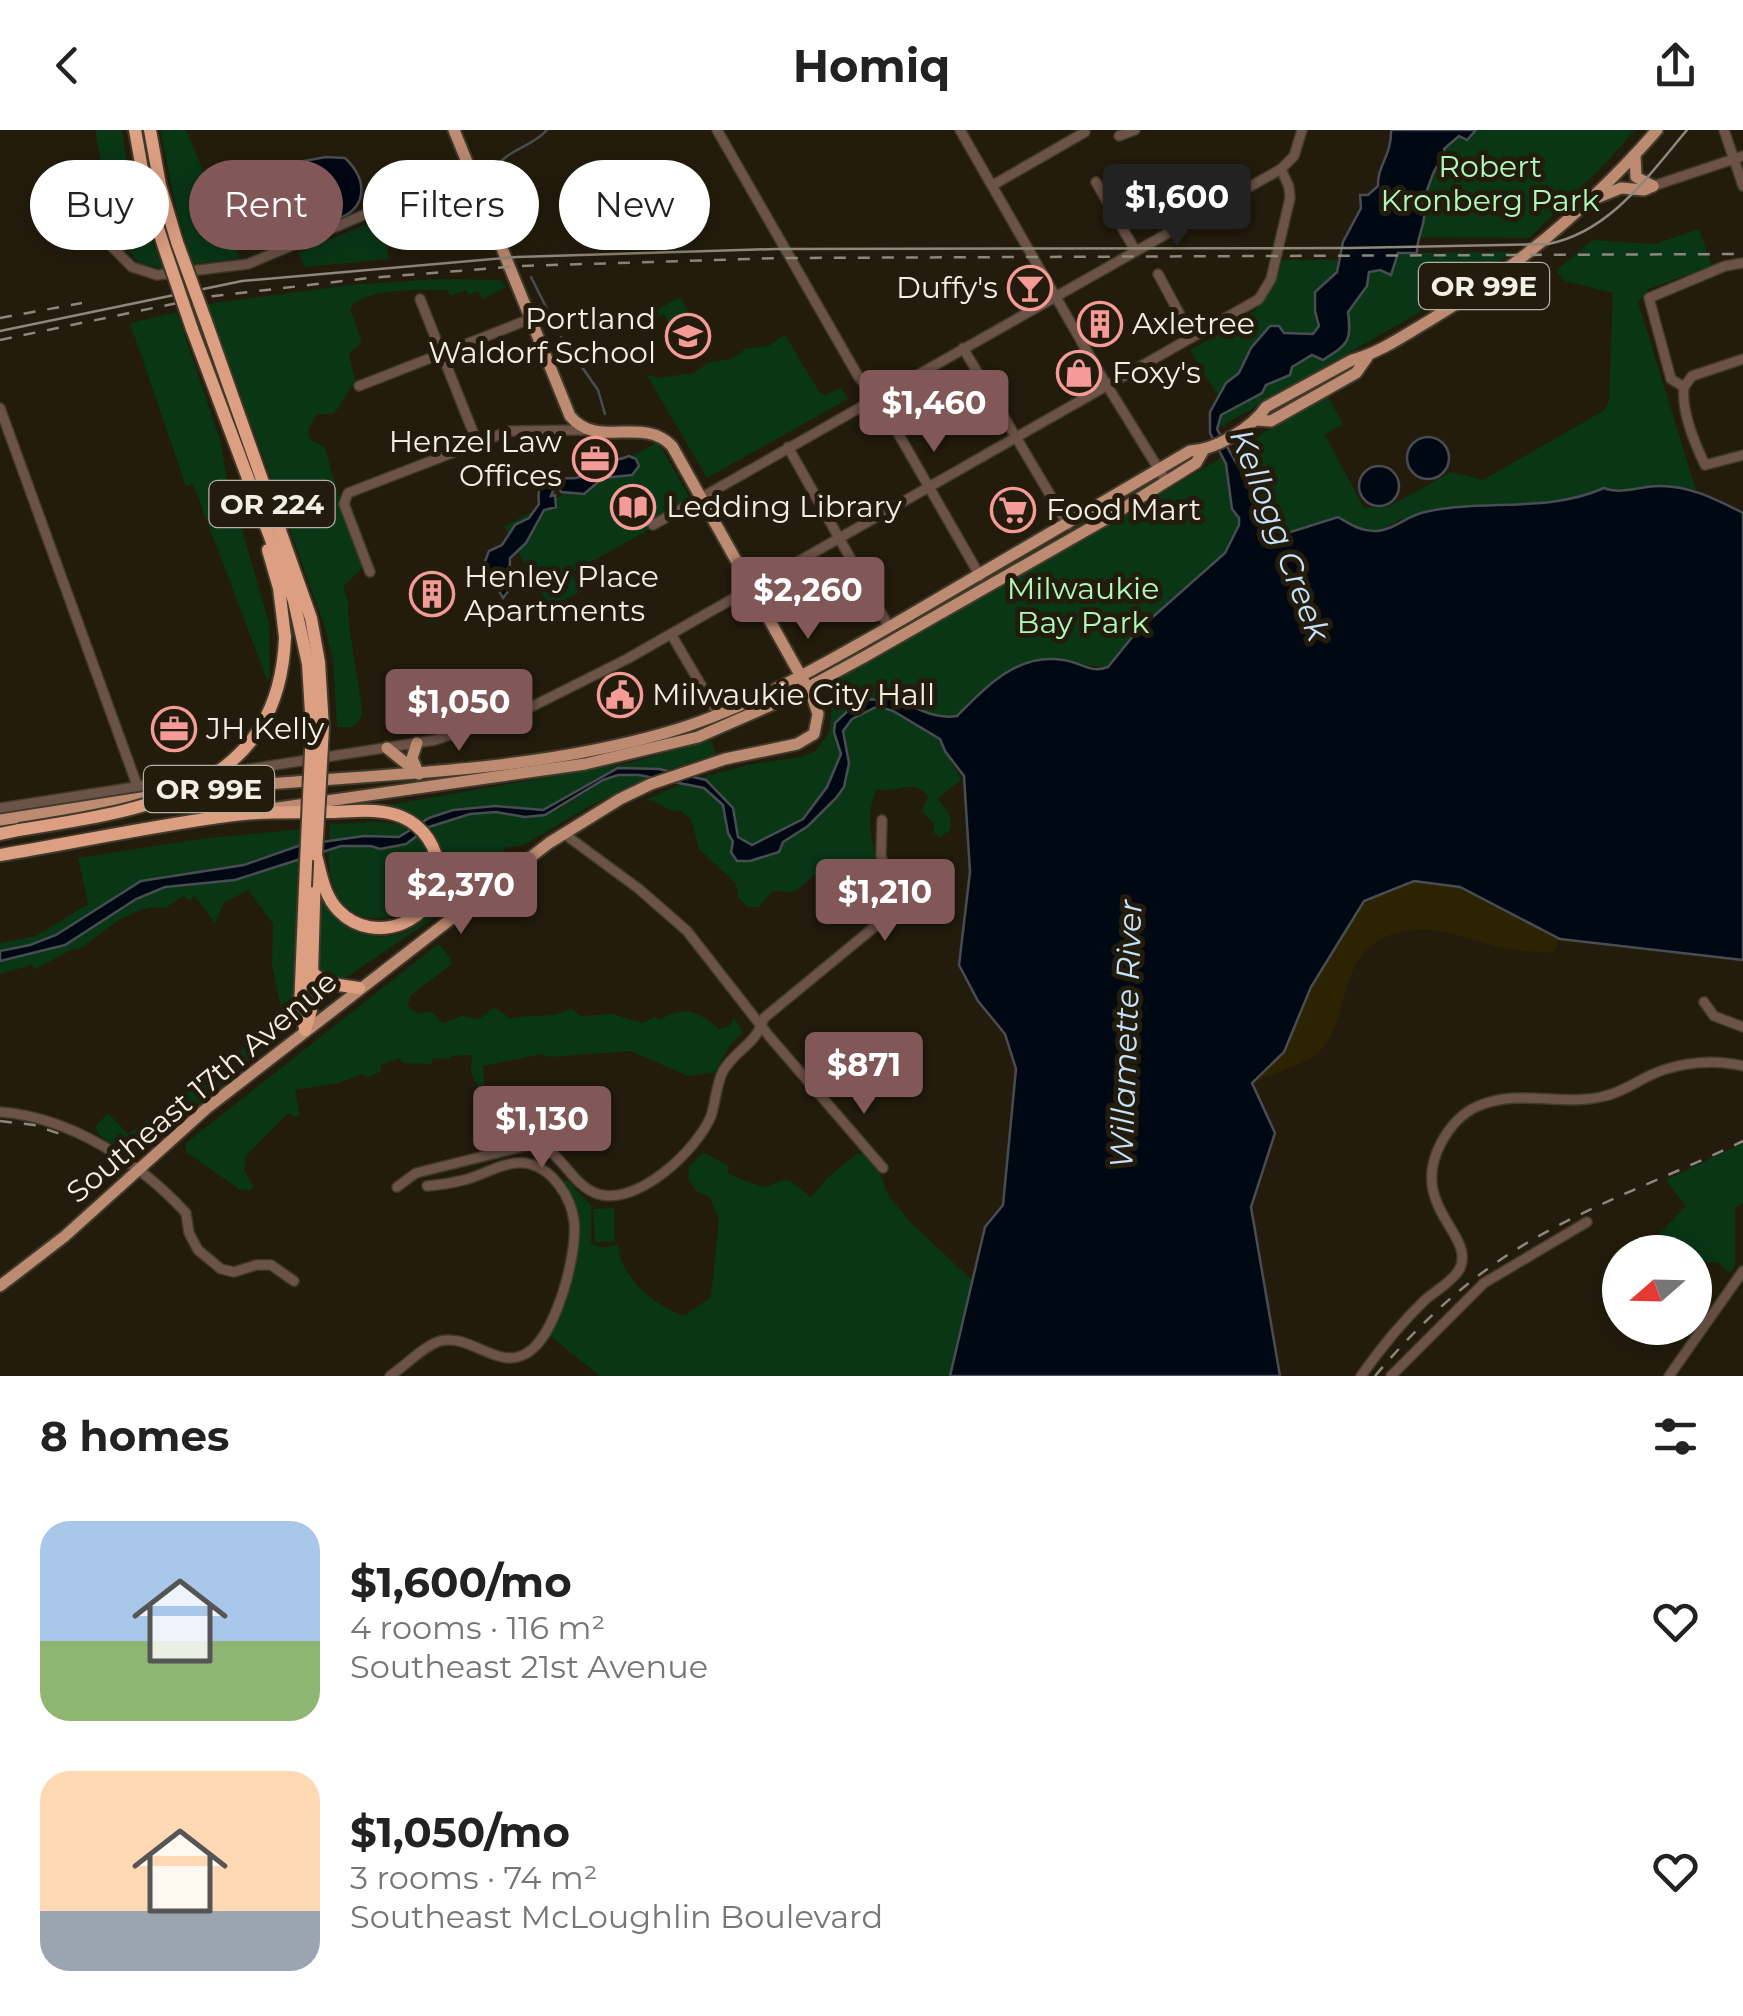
<!DOCTYPE html>
<html lang="en">
<head>
<meta charset="utf-8">
<style>
  :root { --surface:#fff; --page:#f2f2f2; --text:#222; --muted:#767676; --accent:#815857 }
  body { margin:0; font-family:Montserrat,sans-serif; background:var(--page); color:var(--text); height:100vh; display:flex; flex-direction:column; font-size:38px; white-space:nowrap }
  * { box-sizing:border-box; margin:0 }
  p { font-size:32px; color:var(--muted) }
  .icon { flex:none; width:55px; height:55px; fill:none; stroke:currentColor; stroke-width:2; stroke-linecap:round; stroke-linejoin:round }
  .map { position:relative; height:1246px; overflow:hidden }
  .drawer { display:flex; flex-direction:column; background:var(--surface); flex:1 }
  .drawer>* { flex:none }
  .hud { position:absolute; left:30px; top:30px; width:1000px; height:90px; display:flex; gap:20px }
  .needle { width:65px; rotate:250deg }
  .buttons { position:absolute; left:1602px; top:1105px; display:grid; gap:20px }
  .buttons a { display:grid; place-items:center; width:110px; height:110px; border-radius:50%; background:var(--surface); box-shadow:0 5px 25px #0003; font-size:50px }
  .price { position:absolute; translate:-50% -85px; padding:0 22px; border-radius:10px; background:var(--accent); color:#fff; font-size:32px; line-height:65px; filter:drop-shadow(0 2px 5px #0008) }
  .price::after { content:''; position:absolute; left:50%; top:60px; width:30px; height:22px; margin-left:-15px; background:inherit; clip-path:polygon(0 0,100% 0,50% 100%) }
  .price.selected { background:#222; color:#fff }
  ul { padding:0; list-style:none }
  li { display:flex; align-items:center; gap:30px; height:250px; padding:0 40px }
  li span { display:grid; place-items:center; flex:none; width:280px; height:200px; border-radius:30px; color:#555 }
  li>.icon { margin-inline-start:auto }
  span .icon { width:120px; height:120px; fill:#fffc; stroke-width:1 }
  li b { font-size:42px }
  h2 { display:flex; justify-content:space-between; align-items:center; height:120px; padding:0 40px; font-size:42px }
  .chip { padding:0 35px; border-radius:45px; background:var(--surface); box-shadow:0 5px 25px #0003; font-size:35px; line-height:90px }
  .chip.selected { background:var(--accent); color:#fff }
  header { display:flex; justify-content:space-between; align-items:center; height:130px; padding:0 40px; background:var(--surface); font-size:45px; font-weight:700 }
  .map>svg:first-child { display:block }
</style>
</head>
<body>
<header><svg class="icon" aria-label="back" viewBox="0 0 24 24"><path d="M15 5l-7 7 7 7"/></svg>Homiq<svg class="icon" aria-label="share" viewBox="0 0 24 24"><path d="M12 15V3M7 8l5-5 5 5M5 13v7h14v-7"/></svg></header>
<div class="map">
<svg width="1743" height="1246" viewBox="0 0 1743 1246">
  <rect width="100%" height="100%" fill="#231c0c"/>
  <g fill="#093615">
    <polygon points="95,0 122,0 131,58 163,138 143,135 133,127 106,63"/>
    <polygon points="160,0 186,0 240,128 193,134 177,82"/>
    <path d="M1391,0H1635L1602,37L1529,108L1345,107L1354,96L1361,78L1360,65H1368L1378,56C1377,36 1392,25 1391,0Z"/>
    <polygon points="400,80 405,94 389,102 386,113 389,129 305,137 298,123"/>
    <path d="M1699,99L1712,136L1649,159L1638,172L1696,360L1660,356L1614,362L1604,358L1574,369L1401,389C1373,406 1365,403 1338,387L1291,402L1266,391L1256,381L1254,364L1226,340L1233,379L1239,388V395L1225,423L1138,500L1108,537C1093,537 1082,533 1068,532C1009,529 996,547 957,586C935,590 917,581 898,570L892,580L940,609L961,650L938,668C943,680 954,682 950,700L940,707L934,703V694L922,681L928,667C915,646 896,665 877,659C859,697 880,736 890,773L889,777L879,781L874,778L871,768C855,756 836,748 816,744L794,762L772,761L759,777H747L738,767L736,753L699,719L691,689L681,681L670,680L652,670L643,671L681,654L704,658L720,669L734,715L750,731L779,722L783,712L808,696L844,657L850,625L843,605L845,597L852,588L880,575L845,586L834,602L841,624L827,657L797,694L752,715L738,707L733,678L712,653L699,648L752,634L802,627L816,621L830,601L833,551L1086,408L1327,265L1343,294L1325,305L1364,378L1388,377L1451,342L1483,350L1605,280L1609,271L1613,163L1565,151L1556,141L1592,110L1655,114Z"/>
    <path d="M1512,122L1463,157L1217,299L1221,284L1262,263L1265,255L1289,246L1292,237L1351,204L1348,182C1361,170 1363,157 1370,141L1380,140L1391,144L1398,123Z"/>
    <path d="M1282,130H1338L1337,142L1315,162V181L1320,196L1313,204L1296,206L1270,196L1256,211L1239,243L1226,253L1218,266L1190,220C1235,194 1269,186 1282,130Z"/>
    <path d="M438,149L500,150L506,157L482,169L478,161L469,165L466,160L450,166L447,160C422,160 363,157 350,179L361,209L360,214L349,223L355,251L334,284H316L308,302L310,309L325,318L342,379L362,432L360,440L343,457L349,474C344,485 362,562 362,586L353,597H337L333,531L324,494L208,174L350,155Z"/>
    <polygon points="680,167 697,199 677,210 664,184 658,187 655,181"/>
    <polygon points="177,182 221,313 226,344 269,493 270,548 267,550 193,354 186,356 130,193"/>
    <polygon points="785,205 820,263 826,265 841,258 848,269 707,348 646,244 658,248 694,243 709,232 732,229 745,219 768,216"/>
    <polygon points="658,312 694,375 571,443 581,461 550,478 504,397"/>
    <polygon points="711,610 716,624 667,640 630,637 543,680 471,677 441,683 423,692 389,675 629,633"/>
    <path d="M627,644L649,648L593,674L524,715L505,718L493,739L445,775L443,782L344,849L330,850L319,837L318,767C331,777 338,795 357,802C423,826 470,751 429,697C450,688 473,682 497,682C513,682 527,689 543,685C574,677 594,648 627,644Z"/>
    <polygon points="379,692 398,694 408,699 399,707 364,706 329,712 330,694"/>
    <polygon points="302,699 301,715 244,735 141,751 56,805 30,815 0,821 0,813 36,806 88,774 78,728 200,709"/>
    <path d="M417,706C476,782 324,838 329,721L341,716L409,713Z"/>
    <path d="M300,730L293,880L288,898L133,1029L98,1004L96,996L108,983L128,1004L270,899L281,878L272,836L273,794L248,760L224,773L215,793L195,766L188,771L184,766L165,778C134,772 103,803 78,820L73,819L35,839L31,835L0,844V831L65,815L142,766L165,757L235,750Z"/>
    <path d="M437,815H440L453,833L411,865L407,875L418,884L430,881L443,893L462,886L479,889L494,877L511,889C531,883 552,890 571,878L580,886L612,884L643,893L654,887L660,890C684,875 698,881 719,899L729,896L734,888L743,902L731,914L715,942L688,946L630,921L550,927L542,924L483,936L484,955L479,959L471,942L472,925L451,926V929L433,928L432,934L402,933L399,928L381,935L380,942L368,947L362,944L339,953L295,960L300,985L296,987L288,983L246,1026L244,1040L254,1057L249,1061L239,1059L186,1022V1013Z"/>
    <polygon points="1743,1013 1743,1073 1735,1078 1735,1136 1729,1144 1718,1132 1695,1132 1695,1122 1642,1122 1686,1076 1666,1050"/>
    <path d="M703,1022L729,1036L727,1043C734,1047 758,1056 767,1057C790,1044 792,1052 811,1068L827,1048L857,1024H863L879,1041L888,1065L910,1092L972,1150L950,1246H600L549,1205L561,1178L577,1097L561,1053L567,1050L591,1075V1114L604,1118L618,1114C620,1147 652,1174 682,1185L687,1184L711,1167L719,1089L710,1067L696,1061L688,1049L689,1037Z"/>
    <polygon points="614,1078 615,1111 595,1112 593,1079"/>
  </g>
  <path fill="#2c2303" d="M1414,751L1460,757L1560,809L1554,823C1539,821 1523,822 1509,819C1478,813 1443,796 1411,800C1328,811 1357,893 1315,925C1297,937 1271,944 1252,953L1284,922L1311,857L1364,771Z"/>
  <g fill="#000813" stroke="#494d52" stroke-width="2.5">
    <path d="M1391,0H1476L1467,10L1459,6L1444,19L1446,27C1429,40 1432,56 1421,72C1430,90 1416,105 1417,123H1398L1391,145L1380,140L1369,142L1367,156L1348,182C1352,212 1348,214 1323,230L1312,225L1292,237L1290,245L1266,255L1262,263L1221,285L1217,299L1254,364L1256,382L1266,391L1291,402L1338,387C1350,394 1360,401 1374,401C1391,402 1408,385 1425,382C1484,369 1548,383 1604,358C1621,365 1641,356 1659,356C1691,356 1715,369 1743,383V830L1560,809L1460,757L1414,751L1364,771L1311,857L1284,922L1252,953L1275,1003L1251,1077L1280,1246H950L985,1097L1003,1075L1016,939L1005,904L978,871L959,835L970,742L964,646L945,621L940,609L893,581L878,576L852,589L843,601L849,633L844,657L836,668L808,696L783,712L779,722L750,731H737L731,722L733,712L728,703L723,675L704,658L639,645H618L603,650L545,685L525,687L496,682L470,684L429,697L406,714L380,719L371,716H341L235,750L165,757L136,769L65,815L0,831V821L30,815L56,805L141,751L244,735L301,715L364,706L399,707L429,688L453,680L495,676L543,680L618,638L659,639L706,650L733,678L738,707L752,715L803,689L827,657L841,624L834,602L835,593L860,569L883,570L890,566C913,575 931,590 957,586C987,556 1017,523 1063,530C1081,532 1090,544 1108,537L1138,500L1225,423L1239,395V388L1232,379L1226,334L1210,303V282L1226,253L1239,243L1251,218L1270,196H1279L1284,203L1313,204L1319,196L1315,181V162L1337,142L1343,112L1361,78L1360,65H1368L1378,56C1377,36 1392,25 1391,0Z"/>
    <path d="M326,27L345,28C395,76 318,120 280,67C273,57 269,49 271,37Z"/>
    <circle cx="1428" cy="328" r="21"/>
    <path d="M629,326L636,329L639,336L632,345L603,348L584,364L561,362L559,358L553,361L551,366L555,365L556,377L544,380L526,413L510,428L509,460L503,468L484,434L489,421L502,415L515,395L529,388L539,374C535,341 556,350 576,348C584,347 590,338 597,335C607,330 618,331 629,326Z"/>
    <circle cx="1379" cy="356" r="20"/>
  </g>
  <g fill="none" stroke-linecap="round" stroke-linejoin="round">
    <g stroke="#494d52" stroke-width="2.5">
      <path d="M506,77L497,36C508,20 533,16 547,0"/>
      <polyline points="531,147 554,193"/>
      <polyline points="561,207 598,260 605,284"/>
    </g>
    <defs>
      <g id="minor">
        <polyline points="717,0 858,246 883,277 980,446"/>
        <polyline points="960,0 1100,244 1166,351"/>
        <polyline points="1724,0 1743,56"/>
        <polyline points="1119,6 1135,0"/>
        <polyline points="1096,52 1135,120"/>
        <polyline points="993,55 1085,2"/>
        <polyline points="1653,56 1743,26"/>
        <polyline points="109,114 132,137 157,145 248,134 470,40"/>
        <polyline points="1158,144 1192,207"/>
        <polyline points="420,169 477,312"/>
        <polyline points="963,218 1068,395"/>
        <polyline points="359,256 530,189"/>
        <polyline points="1684,257 1671,249 1649,168 1725,136 1743,133"/>
        <path d="M1684,257C1681,280 1695,314 1705,335L1743,325"/>
        <polyline points="1684,257 1692,246 1743,229"/>
        <polyline points="0,278 137,655"/>
        <polyline points="788,317 889,497"/>
        <polyline points="653,395 1281,39 1294,26 1302,0"/>
        <polyline points="370,442 344,374 348,363 509,301 585,300"/>
        <polyline points="671,504 718,584"/>
        <polyline points="0,678 435,610 531,577 627,529 1259,169 1271,149 1290,68 1289,57 1281,39"/>
        <polyline points="563,703 639,759 687,801 769,906 883,1038"/>
        <polyline points="1704,872 1714,886 1743,897"/>
        <path d="M0,982C70,987 139,1032 186,1083L189,1103L198,1120L221,1139L234,1142L256,1135H271L294,1151"/>
        <path d="M397,1057L416,1043L533,1014C562,1019 570,1055 598,1064C638,1076 697,1020 711,986C716,971 716,955 723,941C736,919 756,915 764,888L889,785L894,773L881,725L882,690"/>
        <path d="M390,1246C405,1236 422,1217 440,1211C470,1203 498,1241 527,1223C556,1206 578,1123 574,1091C571,1067 553,1040 530,1034C508,1028 485,1045 464,1050C452,1053 439,1055 427,1056"/>
        <path d="M1361,1246C1380,1219 1401,1193 1425,1170C1435,1161 1452,1152 1459,1140C1478,1105 1407,1078 1441,1013C1449,998 1462,983 1478,976C1518,958 1562,977 1605,966C1623,962 1637,951 1653,944C1680,932 1715,929 1743,936"/>
        <polyline points="1391,1246 1484,1153 1587,1092"/>
        <polyline points="1669,1246 1743,1141"/>
      </g>
      <g id="major">
        <polyline points="1635,25 1636,47 1653,56"/>
        <polyline points="1594,69 1621,58 1644,60 1653,56"/>
        <polyline points="1257,290 1271,291 1356,243 1368,226"/>
        <polyline points="417,613 412,628 417,640"/>
        <polyline points="387,618 419,644"/>
        <path d="M185,662C345,643 508,648 665,603C749,579 827,532 903,489C999,433 1094,377 1190,321C1215,320 1252,298 1266,277L1352,230C1379,223 1403,206 1427,192C1514,140 1591,76 1657,0"/>
        <polyline points="271,679 585,634 698,607 792,566 864,527 1106,389 1196,333 1203,321"/>
        <polyline points="0,690 167,664"/>
        <path d="M0,1156L65,1106L207,978L549,713L620,669L651,654L725,629L797,614L814,604L818,584L812,566L672,316C642,285 598,320 570,286L454,0"/>
      </g>
      <g id="highway">
        <polyline points="135,0 145,56 163,114"/>
        <polyline points="150,0 160,55 177,112"/>
        <polyline points="208,197 311,488 319,532 323,597"/>
        <polyline points="192,199 294,471 308,534 312,599"/>
        <polyline points="268,420 279,458 285,507"/>
        <polyline points="0,704 19,700"/>
        <path d="M0,725C78,712 156,695 234,685C264,681 296,683 326,682C350,682 379,677 402,687C423,696 438,717 438,741C439,792 374,817 339,781C324,766 321,744 316,725"/>
        <polyline points="313,843 325,853 359,858"/>
        <polyline points="305,898 300,878 305,757"/>
        <polyline points="305,900 311,880 315,738"/>
      </g>
    </defs>
    <use href="#minor" stroke="#403a2a" stroke-width="12"/>
    <use href="#major" stroke="#403a2a" stroke-width="15"/>
    <use href="#highway" stroke="#403a2a" stroke-width="16"/>
    <use href="#minor" stroke="#6c5348" stroke-width="9"/>
    <use href="#major" stroke="#bd8a72" stroke-width="11"/>
    <use href="#highway" stroke="#dd9f82" stroke-width="12"/>
    <path stroke="#8e887b" stroke-width="2.5" d="M0,201L242,151L517,127L775,119L1351,118L1548,114C1610,102 1648,46 1687,0"/>
    <g stroke="#8e887b" stroke-width="2.5" stroke-dasharray="12 12" stroke-linecap="butt">
      <polyline points="0,188 82,173"/>
      <polyline points="0,210 206,167 369,148 521,136 780,128 1743,124"/>
      <polyline points="0,991 34,995 69,1007"/>
      <path d="M1375,1246C1413,1201 1456,1159 1506,1126C1579,1078 1665,1049 1743,1011"/>
    </g>
    <defs>
      <g id="highway-bridge">
        <polyline points="177,112 208,197"/>
        <polyline points="163,114 192,199"/>
        <path d="M19,700C143,680 279,664 285,507"/>
        <polyline points="316,725 323,597"/>
        <polyline points="305,757 312,599"/>
      </g>
    </defs>
    <use href="#highway-bridge" stroke="#403a2a" stroke-width="16" stroke-linecap="butt"/>
    <use href="#highway-bridge" stroke="#dd9f82" stroke-width="12"/>
  </g>
  <defs>
    <symbol id="bar-ring" viewBox="-11 -11 22 22"><circle r="9.5" fill="#231c0c" stroke="#f59b97" stroke-width="1.5"/><path d="M-6-5H6L.8 .8V4.5H3.5V6h-7V4.5H-.8V.8Z" fill="#f59b97"/></symbol>
    <symbol id="building-ring" viewBox="-11 -11 22 22"><circle r="9.5" fill="#231c0c" stroke="#f59b97" stroke-width="1.5"/><path d="M-4-6H4V6H1V3H-1V6H-4ZM-2.5-4.3h1.7v1.8h-1.7ZM.8-4.3h1.7v1.8H.8ZM-2.5-1h1.7V.8h-1.7ZM.8-1h1.7V.8H.8Z" fill="#f59b97"/></symbol>
    <symbol id="school-ring" viewBox="-11 -11 22 22"><circle r="9.5" fill="#231c0c" stroke="#f59b97" stroke-width="1.5"/><path d="M0-5L7-2L0 1L-7-2ZM-4 1L0 2.5L4 1V4Q0 6-4 4Z" fill="#f59b97"/></symbol>
    <symbol id="shop-ring" viewBox="-11 -11 22 22"><circle r="9.5" fill="#231c0c" stroke="#f59b97" stroke-width="1.5"/><path d="M-5-2.5h2.3a2.7 3.5 0 0 1 5.4 0H5L5.5 6h-11ZM-1.5-2.5h3a1.5 2.3 0 0 0-3 0Z" fill="#f59b97"/></symbol>
    <symbol id="office-ring" viewBox="-11 -11 22 22"><circle r="9.5" fill="#231c0c" stroke="#f59b97" stroke-width="1.5"/><path d="M-6-3h4V-5.5h4V-3h4V5H-6ZM-1-4.5V-3h2v-1.5ZM-6 0V1H6V0Z" fill="#f59b97"/></symbol>
    <symbol id="library-ring" viewBox="-11 -11 22 22"><circle r="9.5" fill="#231c0c" stroke="#f59b97" stroke-width="1.5"/><path d="M-6-4Q-3-5.5-.7-3.5V5Q-3 3-6 4ZM6-4Q3-5.5 .7-3.5V5Q3 3 6 4Z" fill="#f59b97"/></symbol>
    <symbol id="supermarket-ring" viewBox="-11 -11 22 22"><circle r="9.5" fill="#231c0c" stroke="#f59b97" stroke-width="1.5"/><path d="M-6-5.5h2.5l.6 2H6L4.5 2H-2.5L-4.4-4H-6ZM-1.5 3.2a1.3 1.3 0 1 0 .1 0ZM3 3.2a1.3 1.3 0 1 0 .1 0Z" fill="#f59b97"/></symbol>
    <symbol id="civic-ring" viewBox="-11 -11 22 22"><circle r="9.5" fill="#231c0c" stroke="#f59b97" stroke-width="1.5"/><path d="M-.6-6.5H3V-4.5H.6V-3L4-1V1h2V6H-6V1h2V-1L-.6-3ZM-1.2 2.5V6h2.4V2.5Z" fill="#f59b97"/></symbol>
  </defs>
  <g fill-rule="evenodd">
    <use href="#bar-ring" x="1005" y="133" width="50" height="50"/>
    <use href="#building-ring" x="1075" y="169" width="50" height="50"/>
    <use href="#school-ring" x="663" y="181" width="50" height="50"/>
    <use href="#shop-ring" x="1054" y="218" width="50" height="50"/>
    <use href="#office-ring" x="570" y="304" width="50" height="50"/>
    <use href="#library-ring" x="608" y="352" width="50" height="50"/>
    <use href="#supermarket-ring" x="988" y="355" width="50" height="50"/>
    <use href="#building-ring" x="407" y="439" width="50" height="50"/>
    <use href="#civic-ring" x="595" y="540" width="50" height="50"/>
    <use href="#office-ring" x="149" y="574" width="50" height="50"/>
  </g>
  <g text-anchor="middle" stroke-width="10" stroke-linejoin="round" paint-order="stroke">
    <g fill="#231c0c" stroke="#b5b0a4" stroke-width="2.5">
      <rect x="1419" y="133" width="130" height="46" rx="8"/>
      <rect x="209.5" y="351" width="125" height="46" rx="8"/>
      <rect x="144" y="636" width="130" height="46" rx="8"/>
    </g>
    <g font-size="28" font-weight="bold" fill="#f4efe5">
      <text x="1484" y="166">OR 99E</text>
      <text x="272" y="384">OR 224</text>
      <text x="209" y="669">OR 99E</text>
    </g>
    <g font-size="30" fill="#affaba" stroke="#231c0c">
      <text x="1490" y="47">Robert<tspan x="1490" dy="34">Kronberg Park</tspan></text>
      <text x="1083" y="469">Milwaukie<tspan x="1083" dy="34">Bay Park</tspan></text>
    </g>
    <g font-size="30" fill="#f4efe5" stroke="#231c0c" text-anchor="start">
      <text x="998" y="168" text-anchor="end">Duffy's</text>
      <text x="656" y="199" text-anchor="end">Portland<tspan x="656" dy="34">Waldorf School</tspan></text>
      <text x="1132" y="204">Axletree</text>
      <text x="1112" y="253">Foxy's</text>
      <text x="562" y="322" text-anchor="end">Henzel Law<tspan x="562" dy="34">Offices</tspan></text>
      <text x="666" y="387">Ledding Library</text>
      <text x="1046" y="390">Food Mart</text>
      <text x="464" y="457">Henley Place<tspan x="464" dy="34">Apartments</tspan></text>
      <text x="652" y="575">Milwaukie City Hall</text>
      <text x="206" y="609">JH Kelly</text>
    </g>
    <g font-size="30" fill="#f4efe5" stroke="#231c0c">
      <text transform="translate(202 957) rotate(-40)" y="10">Southeast 17th Avenue</text>
    </g>
    <g font-size="32" font-style="italic" fill="#c5e3fb" stroke="#231c0c">
      <text transform="translate(1280 405) rotate(69)" y="11">Kellogg Creek</text>
      <text transform="translate(1126 904) rotate(-88)" y="11">Willamette River</text>
    </g>
  </g>
</svg>
<div class="buttons">
<a><svg class="needle" viewBox="-14 -14 28 28"><path d="M0-13l5 13h-10z" fill="#e53935"/><path d="M0 13l5-13h-10z" fill="#767676"/></svg></a>
</div>
<b class="price selected" style="left:1177px;top:119px">$1,600</b>
<b class="price" style="left:934px;top:325px">$1,460</b>
<b class="price" style="left:808px;top:512px">$2,260</b>
<b class="price" style="left:459px;top:624px">$1,050</b>
<b class="price" style="left:461px;top:807px">$2,370</b>
<b class="price" style="left:885px;top:814px">$1,210</b>
<b class="price" style="left:864px;top:987px">$871</b>
<b class="price" style="left:542px;top:1041px">$1,130</b>
<div class="hud">
<a class="chip">Buy</a>
<a class="chip selected">Rent</a>
<a class="chip">Filters</a>
<a class="chip">New</a>
</div>
</div>
<section class="drawer">
<h2>8 homes<svg class="icon" aria-label="filters" viewBox="0 0 24 24"><path d="M4 7h16M4 17h16"/><circle cx="9" cy="7" r="2"/><circle cx="15" cy="17" r="2"/></svg></h2>
<ul>
<li><span style="background:linear-gradient(#a9c7e8 60%,#8fb573 0)"><svg class="icon" aria-label="home" viewBox="0 0 24 24"><path d="M3 11l9-7 9 7M6 9v11h12V9"/></svg></span><div><b>$1,600/mo</b><p>4 rooms · 116 m²</p><p>Southeast 21st Avenue</p></div><svg class="icon" aria-label="heart" viewBox="0 0 24 24"><path d="M12 20l-8-8c-3-5 5-10 8-4 3-6 11-1 8 4z"/></svg></li>
<li><span style="background:linear-gradient(#ffd9b3 70%,#9aa5b1 0)"><svg class="icon" aria-label="home" viewBox="0 0 24 24"><path d="M3 11l9-7 9 7M6 9v11h12V9"/></svg></span><div><b>$1,050/mo</b><p>3 rooms · 74 m²</p><p>Southeast McLoughlin Boulevard</p></div><svg class="icon" aria-label="heart" viewBox="0 0 24 24"><path d="M12 20l-8-8c-3-5 5-10 8-4 3-6 11-1 8 4z"/></svg></li>
</ul>
</section>
</body>
</html>
